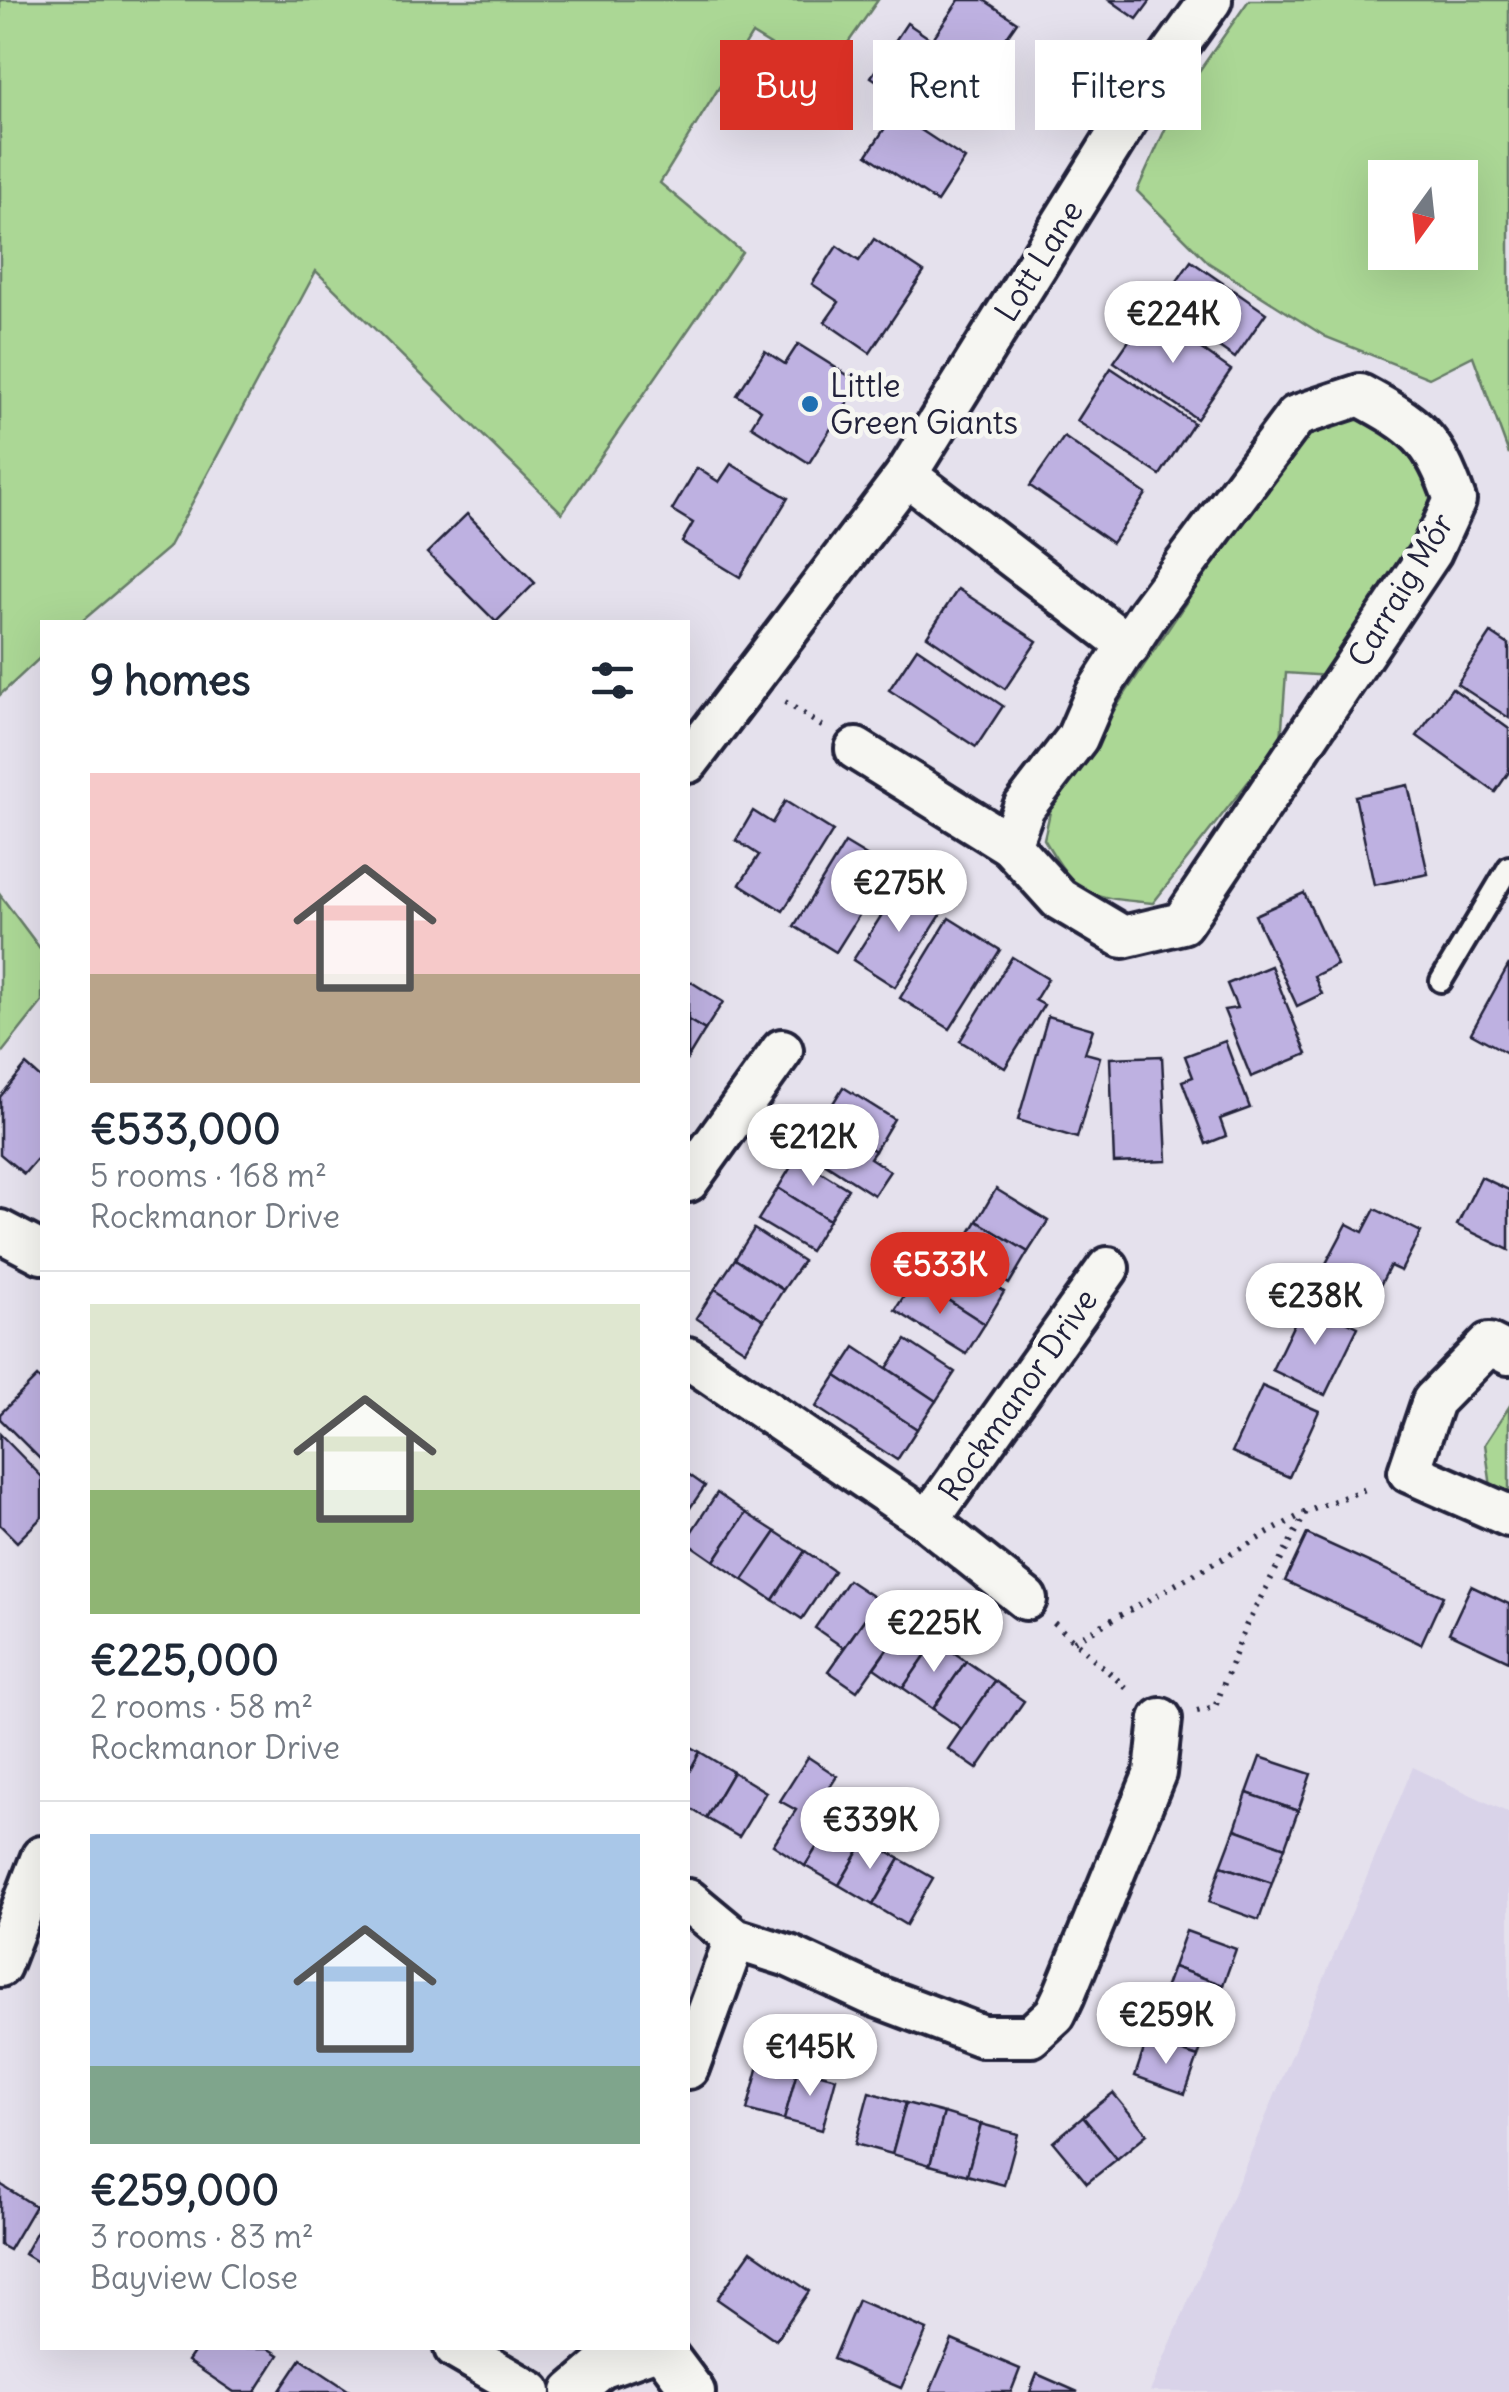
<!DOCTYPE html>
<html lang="en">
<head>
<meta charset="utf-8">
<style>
  :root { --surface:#fff; --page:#f2f2f3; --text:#1f2937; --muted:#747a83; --line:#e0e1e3; --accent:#d93025 }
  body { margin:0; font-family:Delius,sans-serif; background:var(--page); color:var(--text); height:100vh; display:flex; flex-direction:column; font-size:38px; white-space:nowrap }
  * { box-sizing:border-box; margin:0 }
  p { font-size:32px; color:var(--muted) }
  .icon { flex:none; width:55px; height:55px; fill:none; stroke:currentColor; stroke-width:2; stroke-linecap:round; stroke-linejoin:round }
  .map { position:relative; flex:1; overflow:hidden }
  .drawer { position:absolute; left:40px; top:620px; width:650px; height:1730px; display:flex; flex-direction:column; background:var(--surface); border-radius:0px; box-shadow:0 10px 40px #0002 }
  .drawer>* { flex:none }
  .banner { position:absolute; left:720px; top:40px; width:638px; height:90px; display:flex; gap:20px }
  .needle { width:65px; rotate:195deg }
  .buttons { position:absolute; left:1368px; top:160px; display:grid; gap:20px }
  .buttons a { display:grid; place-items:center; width:110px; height:110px; border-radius:0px; background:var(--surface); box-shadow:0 10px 40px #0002; font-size:50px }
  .price { position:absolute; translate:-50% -85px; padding:0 22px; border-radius:35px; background:#fff; color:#222; font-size:32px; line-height:65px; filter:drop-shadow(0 2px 5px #0008) }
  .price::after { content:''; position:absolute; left:50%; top:60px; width:30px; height:22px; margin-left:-15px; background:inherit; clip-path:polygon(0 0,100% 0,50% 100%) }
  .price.selected { background:var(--accent); color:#fff }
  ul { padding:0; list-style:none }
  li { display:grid; align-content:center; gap:20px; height:530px; padding:0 50px }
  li+li { border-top:2px solid var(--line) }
  li span { display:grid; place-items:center; height:310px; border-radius:0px; color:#555 }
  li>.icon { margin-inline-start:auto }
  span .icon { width:180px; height:180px; fill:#fffc; stroke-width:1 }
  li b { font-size:42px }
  h2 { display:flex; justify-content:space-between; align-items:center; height:120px; padding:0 50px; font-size:42px }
  .tag { padding:0 35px; border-radius:0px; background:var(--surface); box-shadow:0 10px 40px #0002; font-size:35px; line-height:90px }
  .tag.selected { background:var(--accent); color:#fff }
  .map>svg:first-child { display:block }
</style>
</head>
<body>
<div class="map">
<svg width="1509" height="2392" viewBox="0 0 1509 2392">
  <rect width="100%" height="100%" fill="#e5e1ed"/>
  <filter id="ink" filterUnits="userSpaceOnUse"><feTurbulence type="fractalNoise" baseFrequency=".01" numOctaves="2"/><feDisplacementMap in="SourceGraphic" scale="20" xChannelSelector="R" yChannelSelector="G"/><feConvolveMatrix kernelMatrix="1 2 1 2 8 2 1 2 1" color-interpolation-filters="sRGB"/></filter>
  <g filter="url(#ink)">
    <polygon fill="#d9d3e9" points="1413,1767 1509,1813 1509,2392 1150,2392"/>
    <g fill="#abd795" stroke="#667c68" stroke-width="2.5" fill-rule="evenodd">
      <polygon points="0,0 878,0 824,77 752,34 660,183 742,252 562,513 316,271 168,548 81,622 42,622 42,656 0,695"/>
      <path d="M1249,0H1509V454L1473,356L1429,378L1326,337L1209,263L1137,191L1178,101ZM1385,178H1460V252H1385Z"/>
      <path d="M1362,413C1377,422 1396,429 1409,440C1478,497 1365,624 1330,676L1286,673L1281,740L1153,903C1087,897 1078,897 1044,839L1052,803L1298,435Z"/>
      <polygon points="0,895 42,951 42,1002 0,1055"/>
      <polygon points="1509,1407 1509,1495 1491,1487 1485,1444"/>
    </g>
    <g fill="#beb1e1" stroke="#22223b" stroke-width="2.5">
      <polygon points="959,0 984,0 1017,22 945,126 871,77 907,23 932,40"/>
      <polygon points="1110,0 1151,0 1137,19"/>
      <polygon points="895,113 965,159 937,202 867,155"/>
      <polygon points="874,239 924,272 870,353 825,322 839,302 812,284 837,246 859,261"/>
      <polygon points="1191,261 1266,313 1235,358 1160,306"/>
      <polygon points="1149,312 1231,370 1197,419 1114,362"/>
      <polygon points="798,344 860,383 809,463 751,426 761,410 737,395 765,351 785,364"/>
      <polygon points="1111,368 1194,423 1160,475 1077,421"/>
      <polygon points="1064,437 1146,494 1112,543 1030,486"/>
      <polygon points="731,464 788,498 740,577 682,542 693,523 672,510 697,468 719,482"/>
      <polygon points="467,514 535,583 496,622 427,553"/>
      <polygon points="958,589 1037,641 1005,689 927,636"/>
      <polygon points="1491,633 1509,645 1509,718 1457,684"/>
      <polygon points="917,648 1003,706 976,747 889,690"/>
      <polygon points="1452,688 1509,729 1509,772 1495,792 1417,736"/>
      <polygon points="1408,785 1428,874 1374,885 1355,796"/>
      <polygon points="785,801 833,831 783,911 740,884 759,855 736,840 753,811 772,823"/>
      <polygon points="845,843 888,869 836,952 794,926"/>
      <polygon points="902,883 944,910 895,987 853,960"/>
      <polygon points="1304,893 1337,965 1314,976 1322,994 1297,1006 1255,915"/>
      <polygon points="949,918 1000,950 950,1029 900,998"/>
      <polygon points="1012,957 1048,979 1035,1000 1044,1005 1005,1068 960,1041"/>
      <polygon points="1509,964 1509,1054 1471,1033"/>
      <polygon points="1271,966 1307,1054 1251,1077 1224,1010 1237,1008 1227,984"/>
      <polygon points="688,980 723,1002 705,1030 688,1020"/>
      <polygon points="1048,1016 1093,1029 1085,1053 1100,1057 1077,1138 1018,1120"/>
      <polygon points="688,1020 705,1030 688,1058"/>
      <polygon points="1225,1041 1250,1108 1220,1119 1226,1136 1206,1144 1182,1081 1193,1077 1185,1056"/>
      <polygon points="1162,1056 1167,1161 1114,1163 1110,1058"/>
      <polygon points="26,1065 42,1079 42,1165 36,1160 24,1174 0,1154 0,1097"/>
      <polygon points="843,1087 894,1119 875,1151 824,1118"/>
      <polygon points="824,1118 875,1151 870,1158 890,1171 874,1195 804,1150"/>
      <polygon points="797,1157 848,1189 829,1220 778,1188"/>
      <polygon points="1481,1177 1509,1190 1509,1250 1457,1225"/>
      <polygon points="778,1188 829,1220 810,1251 758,1220"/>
      <polygon points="996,1189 1048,1221 1028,1252 977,1221"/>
      <polygon points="1375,1209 1421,1232 1401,1271 1390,1266 1365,1315 1313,1288 1347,1224 1363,1232"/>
      <polygon points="977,1221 1028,1252 1009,1284 958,1252"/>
      <polygon points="754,1229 803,1261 783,1290 735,1259"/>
      <polygon points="935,1249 1004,1292 985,1324 915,1279"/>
      <polygon points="735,1259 783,1290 764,1320 715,1289"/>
      <polygon points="915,1279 985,1324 966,1354 895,1310"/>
      <polygon points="715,1289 764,1320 745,1350 696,1318"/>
      <polygon points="1305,1301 1358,1327 1325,1395 1272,1370"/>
      <polygon points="906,1340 955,1372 936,1401 887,1368"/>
      <polygon points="855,1347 936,1401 917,1429 836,1376"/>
      <polygon points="836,1376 917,1429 897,1460 816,1407"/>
      <polygon points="37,1377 42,1382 42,1461 0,1419 0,1414"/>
      <polygon points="1262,1386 1319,1411 1289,1477 1232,1452"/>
      <polygon points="0,1434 42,1477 42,1517 17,1542 0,1525"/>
      <polygon points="688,1474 705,1486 688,1511"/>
      <polygon points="717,1493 746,1513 714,1561 688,1543 688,1537"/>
      <polygon points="746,1513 776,1532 743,1580 714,1561"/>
      <polygon points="776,1532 805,1551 773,1600 743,1580"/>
      <polygon points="1307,1534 1443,1596 1421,1644 1285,1581"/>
      <polygon points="805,1551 834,1571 802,1619 773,1600"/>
      <polygon points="848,1580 878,1600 844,1648 815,1628"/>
      <polygon points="1471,1586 1509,1604 1509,1661 1449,1633"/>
      <polygon points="878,1600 907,1621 857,1691 828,1671"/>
      <polygon points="907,1621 936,1640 903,1688 874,1668"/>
      <polygon points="936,1640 966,1661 933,1709 903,1688"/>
      <polygon points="966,1661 995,1681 962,1729 933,1709"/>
      <polygon points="995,1681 1024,1701 977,1769 948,1749"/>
      <polygon points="688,1745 700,1752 688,1774"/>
      <polygon points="700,1752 733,1772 706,1818 688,1807 688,1774"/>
      <polygon points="808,1757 837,1776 816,1809 834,1820 805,1866 773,1845 796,1810 780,1801"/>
      <polygon points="1260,1757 1311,1774 1298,1811 1247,1793"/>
      <polygon points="733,1772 766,1792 739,1837 706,1818"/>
      <polygon points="1247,1793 1298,1811 1285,1847 1235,1829"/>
      <polygon points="834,1820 866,1839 839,1885 805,1866"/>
      <polygon points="1235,1829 1285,1847 1272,1883 1221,1866"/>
      <polygon points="866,1839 900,1859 873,1905 839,1885"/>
      <polygon points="900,1859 933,1878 906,1925 873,1905"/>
      <polygon points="1221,1866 1272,1883 1259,1920 1209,1902"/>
      <polygon points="1186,1931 1236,1949 1223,1985 1173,1967"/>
      <polygon points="1173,1967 1223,1985 1210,2021 1160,2003"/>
      <polygon points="1160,2003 1210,2021 1198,2057 1147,2040"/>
      <polygon points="1147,2040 1198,2057 1185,2094 1135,2076"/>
      <polygon points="761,2058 798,2068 784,2120 747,2110"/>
      <polygon points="798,2068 836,2078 822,2130 784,2120"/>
      <polygon points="869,2092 906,2103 892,2154 855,2144"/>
      <polygon points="1113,2093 1147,2134 1117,2159 1083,2117"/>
      <polygon points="906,2103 944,2113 930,2165 892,2154"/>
      <polygon points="944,2113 981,2124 967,2175 930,2165"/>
      <polygon points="1083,2117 1117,2159 1087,2183 1053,2142"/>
      <polygon points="981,2124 1018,2134 1004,2185 967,2175"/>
      <polygon points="0,2184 35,2206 9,2250 0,2245"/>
      <polygon points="42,2222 42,2265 24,2254"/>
      <polygon points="751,2251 809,2291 776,2340 717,2299"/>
      <polygon points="858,2300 927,2330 901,2388 833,2359"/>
      <polygon points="952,2340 1020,2369 1011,2392 930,2392"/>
      <polygon points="197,2348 268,2348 279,2355 255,2392 234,2392 188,2361"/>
      <polygon points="301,2359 351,2392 279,2392"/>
      <polygon points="1037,2374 1078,2392 1030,2392"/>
    </g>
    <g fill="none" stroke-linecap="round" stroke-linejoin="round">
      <defs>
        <polyline id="lane" points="1441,981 1509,867"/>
        <g id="street">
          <path d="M1360,395C1416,425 1434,438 1455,500L1431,552L1182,923L1123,937L1059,899L1010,845L1024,807L1077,738L1096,694L1148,614L1296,416Z"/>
          <polyline points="906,475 1129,646"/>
          <polyline points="856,749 1010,845"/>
          <polyline points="688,762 906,475 1141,97 1211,0"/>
          <polyline points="688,1181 782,1050"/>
          <polyline points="0,1231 42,1253"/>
          <polyline points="1509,1354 1489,1344 1433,1401 1409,1472 1509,1516"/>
          <polyline points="688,1358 928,1521 1026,1599"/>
          <polyline points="928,1521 1108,1268"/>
          <polyline points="688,1900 735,1939 789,1956 871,1994 982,2036 1031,2036 1055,2014 1064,1995 1155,1773 1161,1719"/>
          <polyline points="0,1966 42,1857"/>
          <polyline points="688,2068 735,1939"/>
          <polyline points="455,2348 531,2392"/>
          <polyline points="661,2348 694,2392"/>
          <polyline points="573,2392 601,2368 657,2348"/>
        </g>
      </defs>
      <use href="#lane" stroke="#22223b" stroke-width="28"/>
      <use href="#street" stroke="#22223b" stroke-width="48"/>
      <g stroke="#22223b" stroke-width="6" stroke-dasharray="2.5 8" stroke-linecap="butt">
        <polyline points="785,702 825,728"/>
        <polyline points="1054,1623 1131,1692"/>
        <polyline points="1074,1641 1306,1512 1371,1487"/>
        <polyline points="1197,1711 1215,1707 1246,1626 1306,1512"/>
      </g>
      <use href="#lane" stroke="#f6f6f2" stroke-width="20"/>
      <use href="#street" stroke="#f6f6f2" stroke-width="40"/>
    </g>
  </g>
  <circle fill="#1f6fb2" stroke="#f6f6f2" stroke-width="4" cx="810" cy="404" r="10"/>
  <g text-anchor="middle" stroke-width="10" stroke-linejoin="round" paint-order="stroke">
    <g font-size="32" fill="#22223b" stroke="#f6f6f2">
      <text transform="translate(1039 261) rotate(-58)" y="11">Lott Lane</text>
      <text transform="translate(1401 590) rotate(-59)" y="11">Carraig Mór</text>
      <text transform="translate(1018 1395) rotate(-55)" y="11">Rockmanor Drive</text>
    </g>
    <g font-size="32" fill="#22223b" stroke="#f6f6f2" text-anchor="start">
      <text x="830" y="397">Little<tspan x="830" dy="37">Green Giants</tspan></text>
    </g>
  </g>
</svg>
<div class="buttons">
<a><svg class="needle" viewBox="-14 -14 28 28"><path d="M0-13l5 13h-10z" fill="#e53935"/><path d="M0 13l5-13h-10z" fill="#747a83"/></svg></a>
</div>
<b class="price" style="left:1173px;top:366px">€224K</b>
<b class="price" style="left:899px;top:935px">€275K</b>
<b class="price" style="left:813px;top:1189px">€212K</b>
<b class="price selected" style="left:940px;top:1317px">€533K</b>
<b class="price" style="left:1315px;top:1348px">€238K</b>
<b class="price" style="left:934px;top:1675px">€225K</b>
<b class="price" style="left:870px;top:1872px">€339K</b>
<b class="price" style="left:1166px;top:2067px">€259K</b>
<b class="price" style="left:810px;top:2099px">€145K</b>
<div class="banner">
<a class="tag selected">Buy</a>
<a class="tag">Rent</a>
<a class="tag">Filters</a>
</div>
<section class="drawer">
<h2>9 homes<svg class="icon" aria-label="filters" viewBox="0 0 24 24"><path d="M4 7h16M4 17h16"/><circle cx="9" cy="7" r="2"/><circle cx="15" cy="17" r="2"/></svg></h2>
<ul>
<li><span style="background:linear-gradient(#f6c9c9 65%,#b9a48a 0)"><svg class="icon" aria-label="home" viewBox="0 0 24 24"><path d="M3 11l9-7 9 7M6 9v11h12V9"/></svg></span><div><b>€533,000</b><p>5 rooms · 168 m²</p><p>Rockmanor Drive</p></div></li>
<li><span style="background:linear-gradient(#dfe7d0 60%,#8fb573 0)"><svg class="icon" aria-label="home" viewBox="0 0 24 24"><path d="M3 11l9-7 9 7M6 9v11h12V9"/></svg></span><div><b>€225,000</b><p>2 rooms · 58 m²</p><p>Rockmanor Drive</p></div></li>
<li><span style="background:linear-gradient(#a9c7e8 75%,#7fa58c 0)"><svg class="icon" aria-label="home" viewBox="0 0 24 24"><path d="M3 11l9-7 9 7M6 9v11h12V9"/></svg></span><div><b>€259,000</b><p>3 rooms · 83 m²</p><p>Bayview Close</p></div></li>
</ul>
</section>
</div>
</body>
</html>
